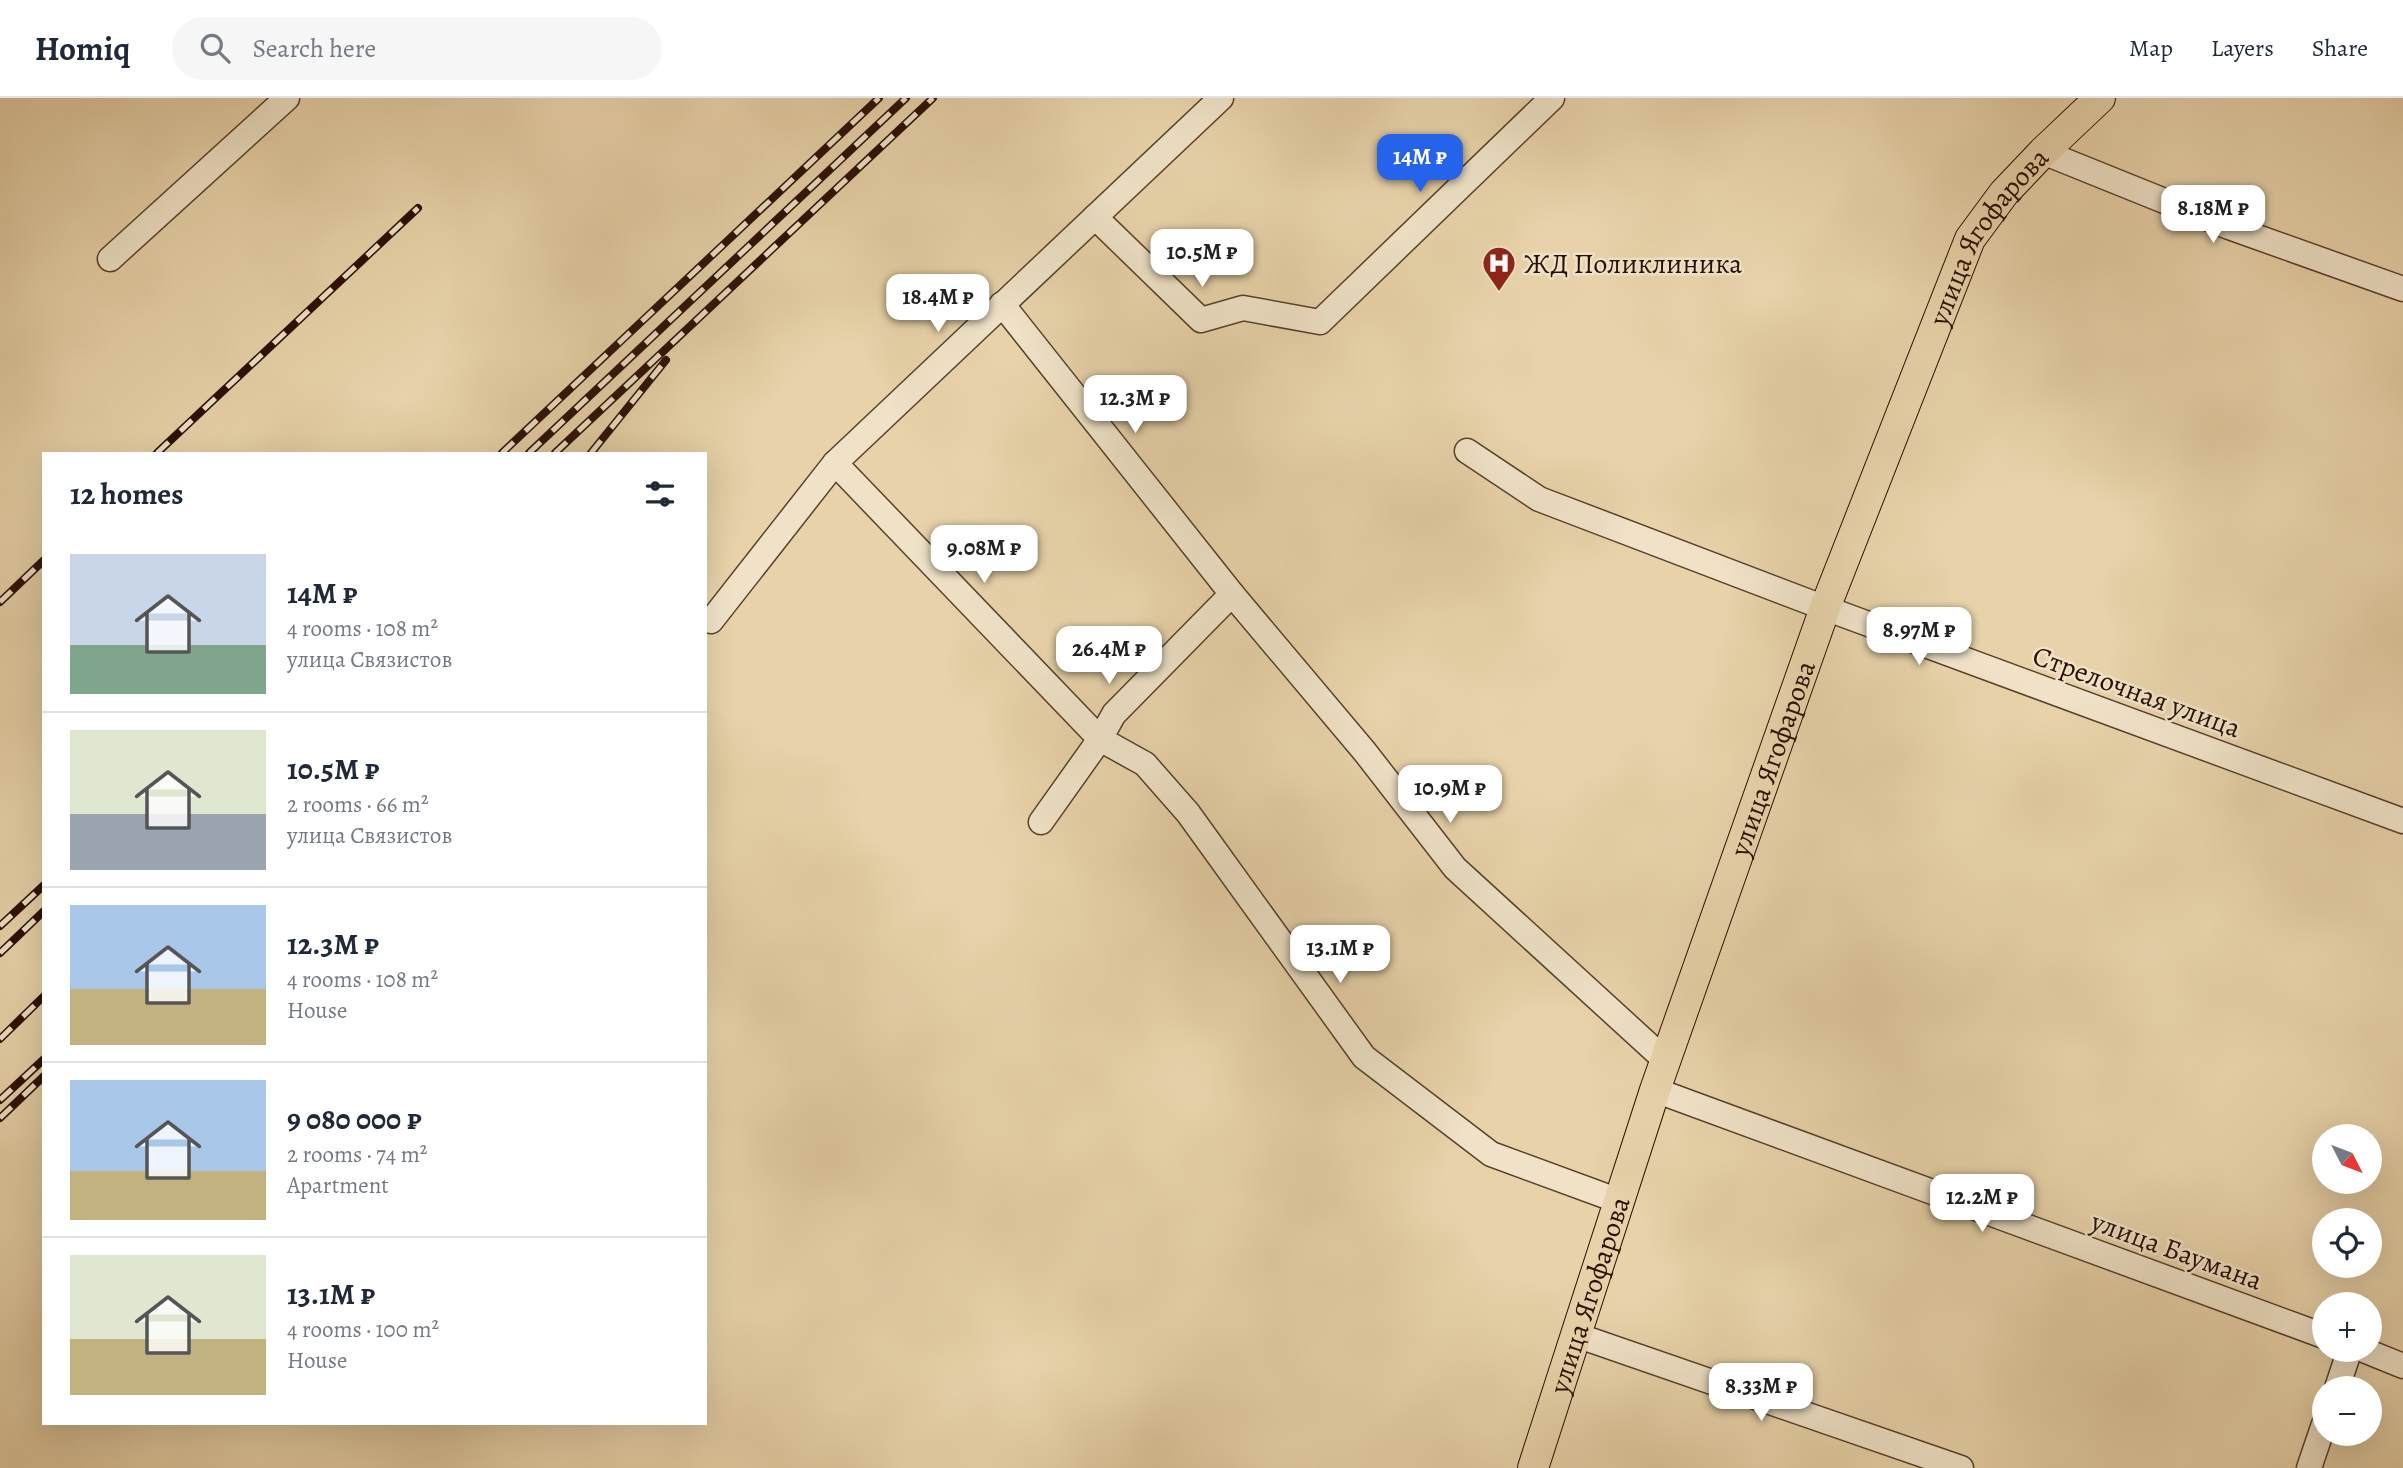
<!DOCTYPE html>
<html lang="en">
<head>
<meta charset="utf-8">
<style>
  :root { --surface:#fff; --page:#f6f6f7; --text:#1f2937; --muted:#747a83; --line:#e0e1e3; --accent:#2563eb }
  body { margin:0; font-family:Alegreya,serif; background:var(--page); color:var(--text); height:100vh; display:flex; flex-direction:column; font-size:26px; white-space:nowrap }
  * { box-sizing:border-box; margin:0 }
  p { font-size:23px; color:var(--muted) }
  .icon { flex:none; width:38px; height:38px; fill:none; stroke:currentColor; stroke-width:2; stroke-linecap:round; stroke-linejoin:round }
  .map { position:relative; flex:1; overflow:hidden }
  .side { position:absolute; left:42px; top:354px; width:665px; height:973px; display:flex; flex-direction:column; background:var(--surface); border-radius:0px; box-shadow:0 7px 28px #0002 }
  .side>* { flex:none }
  .needle { width:46px; rotate:132deg }
  .fabs { position:absolute; left:2312px; top:1026px; display:grid; gap:14px }
  .fabs a { display:grid; place-items:center; width:70px; height:70px; border-radius:50%; background:var(--surface); box-shadow:0 7px 28px #0002; font-size:35px }
  .price { position:absolute; translate:-50% -60px; padding:0 16px; border-radius:14px; background:#fff; color:#222; font-size:23px; line-height:46px; filter:drop-shadow(0 2px 4px #0008) }
  .price::after { content:''; position:absolute; left:50%; top:42px; width:21px; height:16px; margin-left:-10px; background:inherit; clip-path:polygon(0 0,100% 0,50% 100%) }
  .price.on { background:var(--accent); color:#fff }
  ul { padding:0; list-style:none }
  li { display:flex; align-items:center; gap:21px; height:175px; padding:0 28px }
  li+li { border-top:2px solid var(--line) }
  li span { display:grid; place-items:center; flex:none; width:196px; height:140px; border-radius:0px; color:#555 }
  li>.icon { margin-inline-start:auto }
  span .icon { width:84px; height:84px; fill:#fffc; stroke-width:1 }
  li b { font-size:30px }
  h2 { display:flex; justify-content:space-between; align-items:center; height:84px; padding:0 28px; font-size:30px }
  header { display:flex; align-items:center; gap:42px; box-sizing:border-box; height:98px; padding:0 35px; background:var(--surface); border-bottom:2px solid var(--line) }
  header strong { font-size:33px }
  nav { display:flex; gap:38px; margin-inline-start:auto; font-size:24px }
  .search { width:490px; height:63px; background:var(--page); display:flex; align-items:center; gap:18px; box-sizing:border-box; padding:0 24px; border-radius:38px; color:var(--muted); font-size:26px }
  .map>svg:first-child { display:block }
</style>
</head>
<body>
<header>
<strong>Homiq</strong>
<div class="search"><svg class="icon" aria-label="search" viewBox="0 0 24 24"><circle cx="10" cy="10" r="6"/><path d="M15 15l6 6"/></svg>Search here</div>
<nav><a>Map</a><a>Layers</a><a>Share</a></nav>
</header>
<div class="map">
<svg width="2403" height="1370" viewBox="0 0 2403 1370">
  <rect width="100%" height="100%" fill="#e7d2a9"/>
  <filter id="stains"><feTurbulence type="fractalNoise" baseFrequency=".00286" numOctaves="4"/><feColorMatrix values="0 0 0 0 .2 0 0 0 0 .09 0 0 0 0 .02 0 0 0 .5 -.17"/></filter>
  <radialGradient id="worn" r=".72"><stop offset=".6" stop-color="#630" stop-opacity="0"/><stop offset="1" stop-color="#630" stop-opacity=".3"/></radialGradient>
  <g fill="none" stroke-linecap="round" stroke-linejoin="round">
    <defs>
      <g id="minor">
        <polyline points="2043,54 2229,129 2403,191"/>
        <polyline points="1095,119 1201,222 1243,210 1320,224 1552,0"/>
        <polyline points="110,161 287,0"/>
        <polyline points="1002,206 1232,496 1365,654 1455,770 1665,962"/>
        <polyline points="1467,353 1539,401 1825,510 2403,723"/>
        <polyline points="835,365 1100,641 1145,666 1188,715 1364,959 1491,1056 1619,1103"/>
        <polyline points="711,523 835,365 1221,0"/>
        <polyline points="1041,724 1100,641 1114,616 1232,496"/>
        <polyline points="1655,992 2324,1238"/>
        <polyline points="1576,1237 1961,1370"/>
        <polyline points="2361,1251 2403,1268"/>
        <polyline points="2337,1290 2350,1251"/>
        <polyline points="2309,1370 2324,1326"/>
      </g>
      <g id="major">
        <path id="s1" d="M1533,1370L1655,992L1825,510L1970,141L2004,95L2043,54L2100,0"/>
      </g>
    </defs>
    <use href="#minor" stroke="#59402b" stroke-width="27"/>
    <use href="#major" stroke="#2a0f01" stroke-width="32"/>
    <use href="#minor" stroke="#efe2c7" stroke-width="24"/>
    <use href="#major" stroke="#e7d2a9" stroke-width="30"/>
    <defs>
      <g id="rail">
        <polyline points="157,355 418,110"/>
        <polyline points="502,355 879,0"/>
        <polyline points="529,355 906,0"/>
        <polyline points="555,355 933,0"/>
        <polyline points="591,355 666,262"/>
        <polyline points="0,504 44,462"/>
        <polyline points="0,828 44,787"/>
        <polyline points="0,855 44,813"/>
        <polyline points="0,941 44,898"/>
        <polyline points="0,1002 44,961"/>
        <polyline points="0,1020 44,978"/>
      </g>
    </defs>
    <use href="#rail" stroke="#2a0f01" stroke-width="8"/>
    <use href="#rail" stroke="#efe2c7" stroke-width="5" stroke-dasharray="16" stroke-linecap="butt"/>
  </g>
  <defs>
    <symbol id="hospital-pin" viewBox="-11 -11 22 30"><path d="M0 17L-7.5 6A9.5 9.5 0 1 1 7.5 6Z" fill="#8f2418" stroke="#efe2c7"/><path d="M-5-5h3v3.5h4V-5h3V5h-3V1.5h-4V5h-3Z" fill="#fff"/></symbol>
  </defs>
  <g fill-rule="evenodd">
    <use href="#hospital-pin" x="1480" y="146" width="38" height="52"/>
  </g>
  <g text-anchor="middle" stroke-width="5" stroke-linejoin="round" paint-order="stroke">
    <g font-size="28" fill="#2a0f01" stroke="#efe2c7">
      <text dy="10" stroke="none"><textPath href="#s1" startOffset="1316">улица Ягофарова</textPath></text>
      <text transform="translate(2137 593) rotate(20)" y="10">Стрелочная улица</text>
      <text dy="10" stroke="none"><textPath href="#s1" startOffset="749">улица Ягофарова</textPath></text>
      <text transform="translate(2177 1152) rotate(20)" y="10">улица Баумана</text>
      <text dy="10" stroke="none"><textPath href="#s1" startOffset="182">улица Ягофарова</textPath></text>
    </g>
    <g font-size="28" fill="#2a0f01" stroke="#efe2c7" text-anchor="start">
      <text x="1524" y="175">ЖД Поликлиника</text>
    </g>
  </g>
  <rect width="100%" height="100%" filter="url(#stains)"/>
  <rect width="100%" height="100%" fill="url(#worn)"/>
</svg>
<div class="fabs">
<a><svg class="needle" viewBox="-14 -14 28 28"><path d="M0-13l5 13h-10z" fill="#e53935"/><path d="M0 13l5-13h-10z" fill="#747a83"/></svg></a>
<a><svg class="icon" aria-label="locate" viewBox="0 0 24 24"><circle cx="12" cy="12" r="6"/><path d="M12 2v4M12 18v4M2 12h4M18 12h4"/></svg></a>
<a>+</a>
<a>−</a>
</div>
<b class="price on" style="left:1420px;top:96px">14M ₽</b>
<b class="price" style="left:2213px;top:147px">8.18M ₽</b>
<b class="price" style="left:1202px;top:191px">10.5M ₽</b>
<b class="price" style="left:938px;top:236px">18.4M ₽</b>
<b class="price" style="left:1135px;top:337px">12.3M ₽</b>
<b class="price" style="left:984px;top:487px">9.08M ₽</b>
<b class="price" style="left:1919px;top:569px">8.97M ₽</b>
<b class="price" style="left:1109px;top:588px">26.4M ₽</b>
<b class="price" style="left:1450px;top:727px">10.9M ₽</b>
<b class="price" style="left:1340px;top:887px">13.1M ₽</b>
<b class="price" style="left:1982px;top:1136px">12.2M ₽</b>
<b class="price" style="left:1761px;top:1325px">8.33M ₽</b>
<section class="side">
<h2>12 homes<svg class="icon" aria-label="filters" viewBox="0 0 24 24"><path d="M4 7h16M4 17h16"/><circle cx="9" cy="7" r="2"/><circle cx="15" cy="17" r="2"/></svg></h2>
<ul>
<li><span style="background:linear-gradient(#c9d6e8 65%,#7fa58c 0)"><svg class="icon" aria-label="home" viewBox="0 0 24 24"><path d="M3 11l9-7 9 7M6 9v11h12V9"/></svg></span><div><b>14M ₽</b><p>4 rooms · 108 m²</p><p>улица Связистов</p></div></li>
<li><span style="background:linear-gradient(#dfe7d0 60%,#9aa5b1 0)"><svg class="icon" aria-label="home" viewBox="0 0 24 24"><path d="M3 11l9-7 9 7M6 9v11h12V9"/></svg></span><div><b>10.5M ₽</b><p>2 rooms · 66 m²</p><p>улица Связистов</p></div></li>
<li><span style="background:linear-gradient(#a9c7e8 60%,#c2b280 0)"><svg class="icon" aria-label="home" viewBox="0 0 24 24"><path d="M3 11l9-7 9 7M6 9v11h12V9"/></svg></span><div><b>12.3M ₽</b><p>4 rooms · 108 m²</p><p>House</p></div></li>
<li><span style="background:linear-gradient(#a9c7e8 65%,#c2b280 0)"><svg class="icon" aria-label="home" viewBox="0 0 24 24"><path d="M3 11l9-7 9 7M6 9v11h12V9"/></svg></span><div><b>9 080 000 ₽</b><p>2 rooms · 74 m²</p><p>Apartment</p></div></li>
<li><span style="background:linear-gradient(#dfe7d0 60%,#c2b280 0)"><svg class="icon" aria-label="home" viewBox="0 0 24 24"><path d="M3 11l9-7 9 7M6 9v11h12V9"/></svg></span><div><b>13.1M ₽</b><p>4 rooms · 100 m²</p><p>House</p></div></li>
</ul>
</section>
</div>
</body>
</html>
